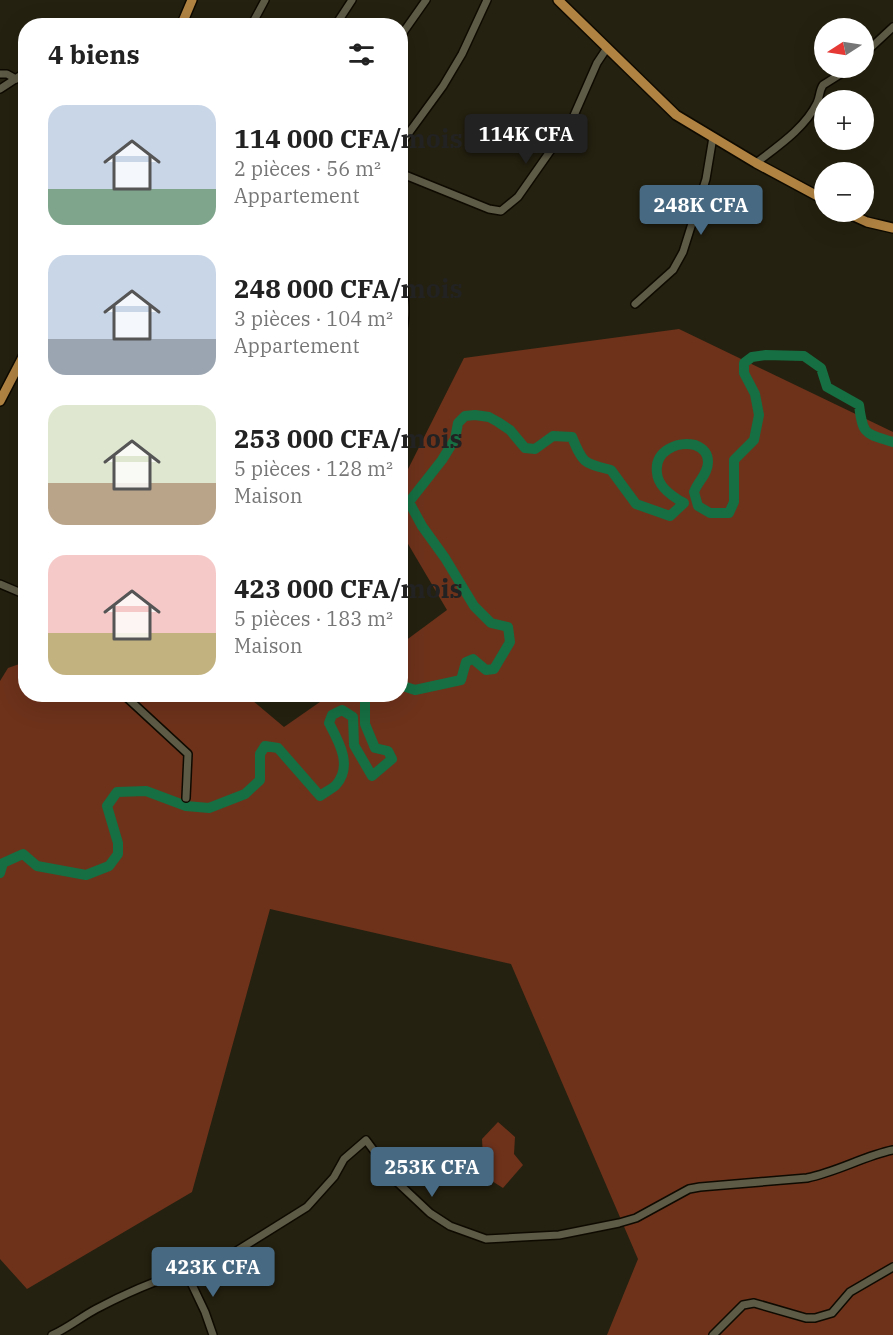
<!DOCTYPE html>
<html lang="fr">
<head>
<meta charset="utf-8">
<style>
  :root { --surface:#fff; --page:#f2f2f2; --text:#222; --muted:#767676; --accent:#476981 }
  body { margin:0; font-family:"IBM Plex Serif",serif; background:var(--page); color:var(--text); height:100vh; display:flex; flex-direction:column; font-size:22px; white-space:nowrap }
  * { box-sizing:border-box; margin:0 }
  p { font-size:20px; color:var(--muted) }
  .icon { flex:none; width:33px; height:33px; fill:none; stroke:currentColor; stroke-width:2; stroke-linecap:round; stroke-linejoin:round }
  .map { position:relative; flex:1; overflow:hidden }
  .sheet { position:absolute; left:18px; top:18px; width:390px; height:684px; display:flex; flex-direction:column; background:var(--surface); border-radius:24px; box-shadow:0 6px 24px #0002 }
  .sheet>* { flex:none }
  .needle { width:39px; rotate:258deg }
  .tools { position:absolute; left:814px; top:18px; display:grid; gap:12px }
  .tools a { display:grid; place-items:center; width:60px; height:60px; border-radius:50%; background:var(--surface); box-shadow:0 6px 24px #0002; font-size:30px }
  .price { position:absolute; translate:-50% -51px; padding:0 14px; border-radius:6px; background:var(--accent); color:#fff; font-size:20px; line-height:39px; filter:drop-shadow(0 2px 3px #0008) }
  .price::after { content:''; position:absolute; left:50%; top:36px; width:18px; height:14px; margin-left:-9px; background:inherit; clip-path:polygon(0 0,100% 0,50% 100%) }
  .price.active { background:#222; color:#fff }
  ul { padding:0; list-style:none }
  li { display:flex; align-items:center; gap:18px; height:150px; padding:0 30px }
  li span { display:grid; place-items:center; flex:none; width:168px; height:120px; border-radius:18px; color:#555 }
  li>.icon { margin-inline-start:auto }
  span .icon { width:72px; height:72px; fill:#fffc; stroke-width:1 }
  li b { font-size:26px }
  h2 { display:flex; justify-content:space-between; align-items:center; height:72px; padding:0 30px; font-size:26px }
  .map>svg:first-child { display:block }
</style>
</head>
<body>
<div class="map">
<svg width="893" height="1335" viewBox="0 0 893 1335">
  <rect width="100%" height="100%" fill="#252110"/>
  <g fill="#6e321b">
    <polygon points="679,329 893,432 893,1335 607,1335 638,1259 511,964 270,909 192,1192 27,1289 0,1259 0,681 8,668 25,662 26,694 246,695 284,727 330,695 400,694 401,644 447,610 401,532 401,483 464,358"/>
    <polygon points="498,1122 515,1137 514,1154 523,1165 503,1188 484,1176 482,1139"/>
  </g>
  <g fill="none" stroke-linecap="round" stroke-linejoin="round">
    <polyline stroke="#166f42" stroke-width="1.5" points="400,496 409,502"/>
    <g stroke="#166f42" stroke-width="10">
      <path d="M400,685L415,690L461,680L466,662L473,659L486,670L494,669L510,642L508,627L491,623L474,606L445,558L422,526L409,502L442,460L455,439L458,423L465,416L475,415L489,417L498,422L510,430L525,448L535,449L553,436L572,437C583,464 584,463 611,470L636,504L670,516L684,503C673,497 658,487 657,473C654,451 677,441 695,445C703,448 708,453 708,462C708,474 698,481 694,492L698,506L710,513H729L734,502V460L754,440L759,415L755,394L744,373V363L752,357L766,355L804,356L821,368L827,387L859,405C863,436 865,433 893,442"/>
      <path d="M0,873L3,863L23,854L37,866L86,875L109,866L118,854V843L107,806L117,792L146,791L186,806L209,808L245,794L260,780V754L265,746L278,748L320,796C325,792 332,789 336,785C353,766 339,742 329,723L332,715L342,710L353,717L354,745L372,776L392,759L388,751L375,748L365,724V694"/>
    </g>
    <defs>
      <g id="minor">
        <polyline points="251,26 265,0"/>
        <polyline points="335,26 352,0"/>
        <polyline points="400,37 426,0"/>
        <polyline points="864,54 893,27"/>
        <polyline points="0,74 7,74 16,79"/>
        <polyline points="0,89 26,72"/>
        <polyline points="400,145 443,86 462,54 487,0"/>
        <path d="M756,163C778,146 805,128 817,103C820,97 819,91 823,85L850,68"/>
        <polyline points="400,173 489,209 501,211 518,197 572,120 597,63 607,48"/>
        <path d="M400,240C404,253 402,265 403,278C404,299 408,318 400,339"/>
        <polyline points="635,304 673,270 683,252 706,179 713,137"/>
        <polyline points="0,584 26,595"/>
        <polyline points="123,694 188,754 186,798"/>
        <polyline points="186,1272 205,1312 213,1335"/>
        <path d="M52,1335C68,1328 81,1317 96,1309C132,1290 174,1272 214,1265L307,1207L334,1177L344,1159L366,1140L397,1182L430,1213L450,1226L486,1239L559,1235L619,1223L636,1218L689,1189L700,1187L807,1178C837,1172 864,1156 893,1150"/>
        <polyline points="713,1335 743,1305 754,1303 806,1318 815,1318 832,1313 850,1292 893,1267"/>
      </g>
      <g id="major">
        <polyline points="558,0 676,115 756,163 825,200"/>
        <polyline points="181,26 192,0"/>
        <polyline points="845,212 867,222 893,228"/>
        <polyline points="0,401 26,351"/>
      </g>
    </defs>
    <use href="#minor" stroke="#0e0a00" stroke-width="10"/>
    <use href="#major" stroke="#0e0a00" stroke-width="12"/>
    <use href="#minor" stroke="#5d5a46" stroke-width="7"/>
    <use href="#major" stroke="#b08342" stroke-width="9"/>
  </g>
</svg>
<div class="tools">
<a><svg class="needle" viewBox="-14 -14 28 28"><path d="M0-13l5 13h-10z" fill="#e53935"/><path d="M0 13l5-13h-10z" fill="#767676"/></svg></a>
<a>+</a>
<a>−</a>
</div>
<b class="price active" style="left:526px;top:165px">114K CFA</b>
<b class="price" style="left:701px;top:236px">248K CFA</b>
<b class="price" style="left:432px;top:1198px">253K CFA</b>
<b class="price" style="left:213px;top:1298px">423K CFA</b>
<section class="sheet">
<h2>4 biens<svg class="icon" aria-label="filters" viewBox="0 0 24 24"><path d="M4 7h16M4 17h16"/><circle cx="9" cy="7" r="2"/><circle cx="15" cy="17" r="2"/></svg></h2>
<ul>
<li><span style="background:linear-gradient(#c9d6e8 70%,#7fa58c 0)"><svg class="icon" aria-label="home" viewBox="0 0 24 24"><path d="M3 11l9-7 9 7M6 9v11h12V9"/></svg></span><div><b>114 000 CFA/mois</b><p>2 pièces · 56 m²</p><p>Appartement</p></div></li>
<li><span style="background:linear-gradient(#c9d6e8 70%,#9aa5b1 0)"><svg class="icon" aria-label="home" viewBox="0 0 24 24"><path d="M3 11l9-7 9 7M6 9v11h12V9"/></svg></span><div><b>248 000 CFA/mois</b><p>3 pièces · 104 m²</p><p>Appartement</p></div></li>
<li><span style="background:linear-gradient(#dfe7d0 65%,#b9a48a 0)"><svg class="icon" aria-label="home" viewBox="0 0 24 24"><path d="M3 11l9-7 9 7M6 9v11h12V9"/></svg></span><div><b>253 000 CFA/mois</b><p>5 pièces · 128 m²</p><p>Maison</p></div></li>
<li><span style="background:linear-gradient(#f6c9c9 65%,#c2b280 0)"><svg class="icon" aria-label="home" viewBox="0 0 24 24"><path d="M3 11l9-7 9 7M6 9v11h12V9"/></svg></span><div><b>423 000 CFA/mois</b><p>5 pièces · 183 m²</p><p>Maison</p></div></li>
</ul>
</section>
</div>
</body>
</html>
